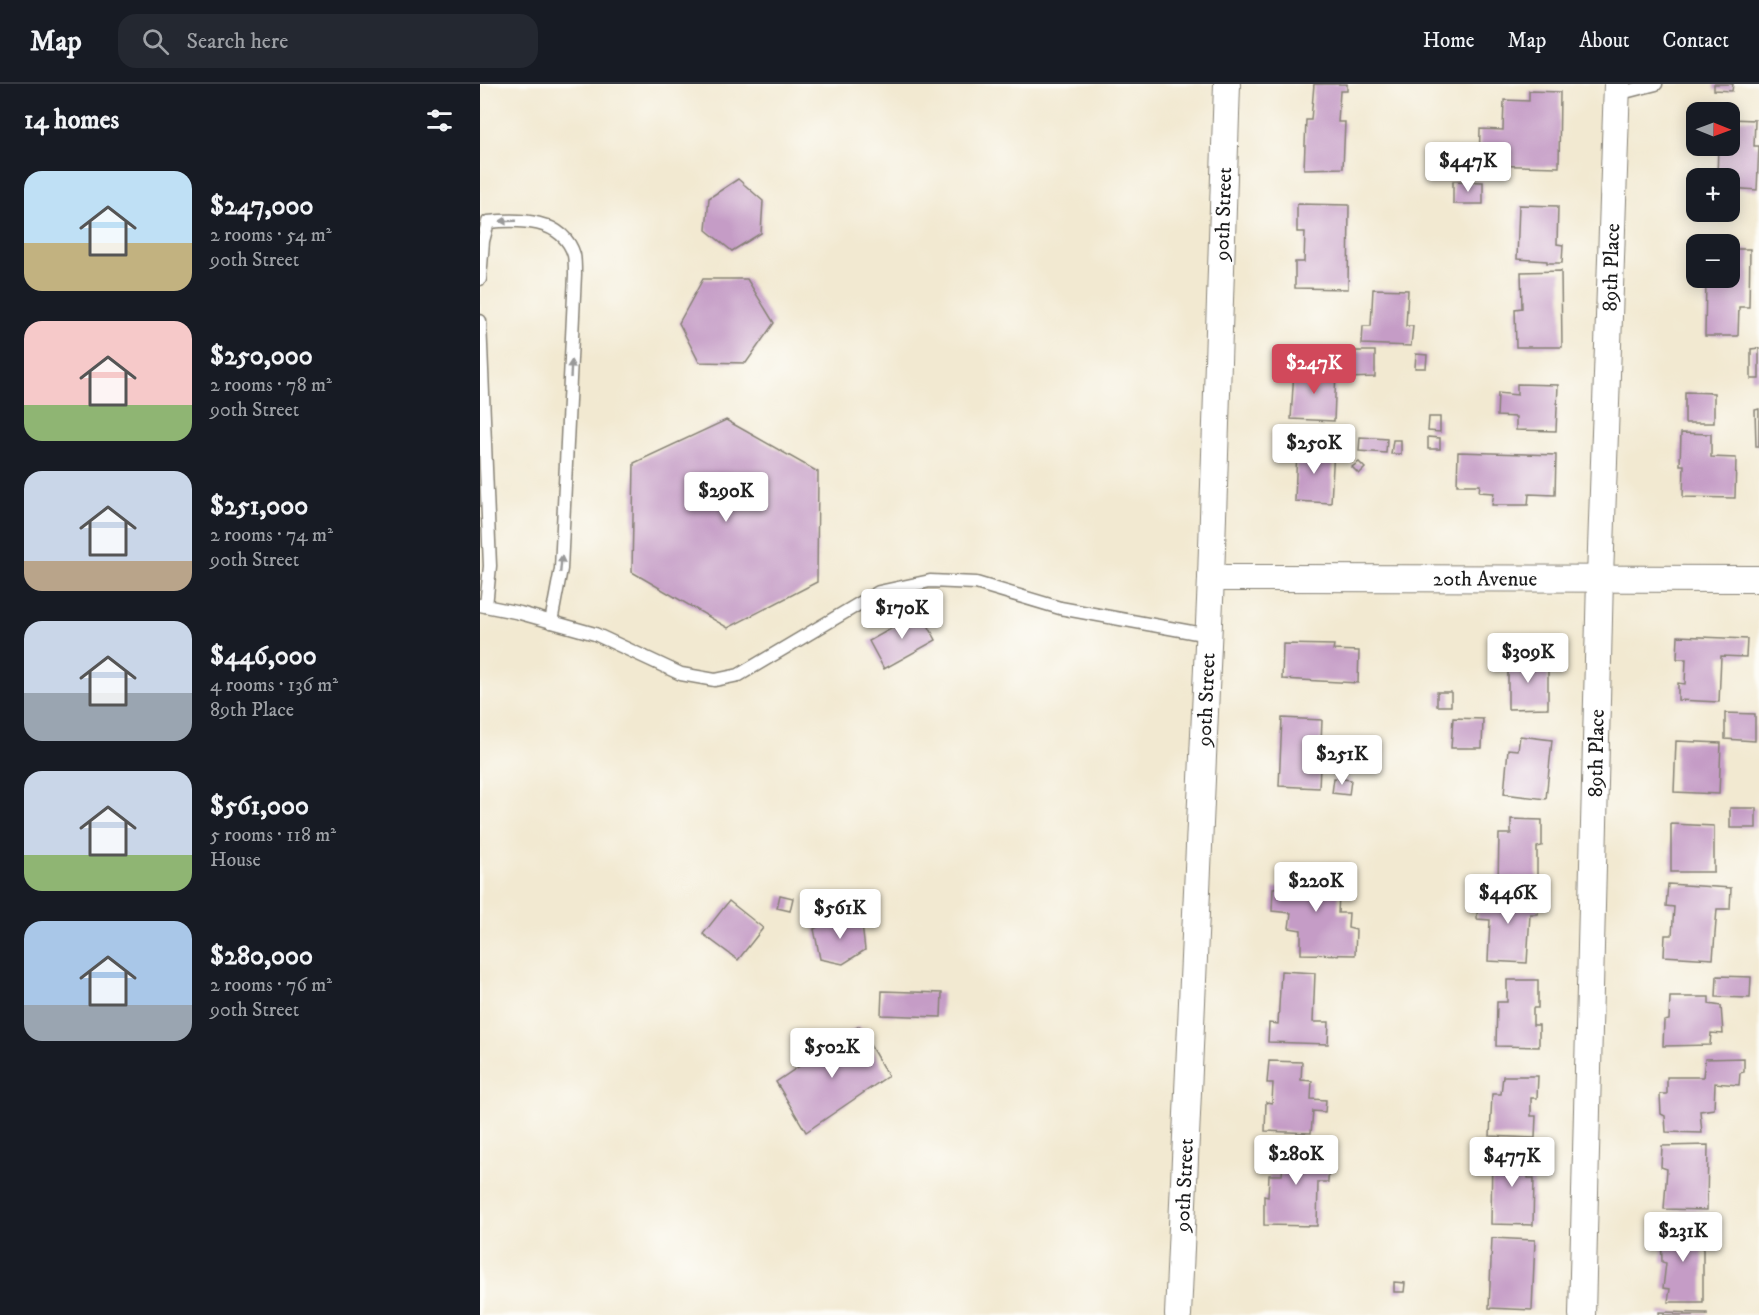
<!DOCTYPE html>
<html lang="en">
<head>
<meta charset="utf-8">
<style>
  :root { --surface:#171b24; --page:#242831; --text:#f1f3f6; --muted:#9ea1a6; --line:#363941; --accent:#d1495b }
  body { margin:0; font-family:"IM FELL DW Pica",serif; background:var(--page); color:var(--text); height:100vh; display:flex; flex-direction:column; font-size:22px; white-space:nowrap }
  * { box-sizing:border-box; margin:0 }
  p { font-size:20px; color:var(--muted) }
  .icon { flex:none; width:33px; height:33px; fill:none; stroke:currentColor; stroke-width:2; stroke-linecap:round; stroke-linejoin:round }
  .map { position:relative; flex:1; overflow:hidden }
  .panel { display:flex; flex-direction:column; background:var(--surface); width:480px }
  .panel>* { flex:none }
  .needle { width:39px; rotate:91deg }
  .buttons { position:absolute; left:1206px; top:18px; display:grid; gap:12px }
  .buttons a { display:grid; place-items:center; width:54px; height:54px; border-radius:12px; background:var(--surface); box-shadow:0 3px 15px #0003; font-size:30px }
  .price { position:absolute; translate:-50% -51px; padding:0 14px; border-radius:6px; background:#fff; color:#222; font-size:20px; line-height:39px; filter:drop-shadow(0 2px 3px #0008) }
  .price::after { content:''; position:absolute; left:50%; top:36px; width:18px; height:14px; margin-left:-9px; background:inherit; clip-path:polygon(0 0,100% 0,50% 100%) }
  .price.current { background:var(--accent); color:#fff }
  ul { padding:0; list-style:none }
  li { display:flex; align-items:center; gap:18px; height:150px; padding:0 24px }
  li span { display:grid; place-items:center; flex:none; width:168px; height:120px; border-radius:18px; color:#555 }
  li>.icon { margin-inline-start:auto }
  span .icon { width:72px; height:72px; fill:#fffc; stroke-width:1 }
  li b { font-size:26px }
  h2 { display:flex; justify-content:space-between; align-items:center; height:72px; padding:0 24px; font-size:26px }
  header { display:flex; align-items:center; gap:36px; box-sizing:border-box; height:84px; padding:0 30px; background:var(--surface); border-bottom:2px solid var(--line) }
  header strong { font-size:28px }
  nav { display:flex; gap:33px; margin-inline-start:auto; font-size:21px }
  .search { width:420px; height:54px; background:var(--page); display:flex; align-items:center; gap:15px; box-sizing:border-box; padding:0 21px; border-radius:18px; color:var(--muted); font-size:22px }
  main { display:flex; flex:1; min-height:0 }
  .map>svg:first-child { display:block }
</style>
</head>
<body>
<header>
<strong>Map</strong>
<div class="search"><svg class="icon" aria-label="search" viewBox="0 0 24 24"><circle cx="10" cy="10" r="6"/><path d="M15 15l6 6"/></svg>Search here</div>
<nav><a>Home</a><a>Map</a><a>About</a><a>Contact</a></nav>
</header>
<main>
<section class="panel">
<h2>14 homes<svg class="icon" aria-label="filters" viewBox="0 0 24 24"><path d="M4 7h16M4 17h16"/><circle cx="9" cy="7" r="2"/><circle cx="15" cy="17" r="2"/></svg></h2>
<ul>
<li><span style="background:linear-gradient(#bfe0f5 60%,#c2b280 0)"><svg class="icon" aria-label="home" viewBox="0 0 24 24"><path d="M3 11l9-7 9 7M6 9v11h12V9"/></svg></span><div><b>$247,000</b><p>2 rooms · 54 m²</p><p>90th Street</p></div></li>
<li><span style="background:linear-gradient(#f6c9c9 70%,#8fb573 0)"><svg class="icon" aria-label="home" viewBox="0 0 24 24"><path d="M3 11l9-7 9 7M6 9v11h12V9"/></svg></span><div><b>$250,000</b><p>2 rooms · 78 m²</p><p>90th Street</p></div></li>
<li><span style="background:linear-gradient(#c9d6e8 75%,#b9a48a 0)"><svg class="icon" aria-label="home" viewBox="0 0 24 24"><path d="M3 11l9-7 9 7M6 9v11h12V9"/></svg></span><div><b>$251,000</b><p>2 rooms · 74 m²</p><p>90th Street</p></div></li>
<li><span style="background:linear-gradient(#c9d6e8 60%,#9aa5b1 0)"><svg class="icon" aria-label="home" viewBox="0 0 24 24"><path d="M3 11l9-7 9 7M6 9v11h12V9"/></svg></span><div><b>$446,000</b><p>4 rooms · 136 m²</p><p>89th Place</p></div></li>
<li><span style="background:linear-gradient(#c9d6e8 70%,#8fb573 0)"><svg class="icon" aria-label="home" viewBox="0 0 24 24"><path d="M3 11l9-7 9 7M6 9v11h12V9"/></svg></span><div><b>$561,000</b><p>5 rooms · 118 m²</p><p>House</p></div></li>
<li><span style="background:linear-gradient(#a9c7e8 70%,#9aa5b1 0)"><svg class="icon" aria-label="home" viewBox="0 0 24 24"><path d="M3 11l9-7 9 7M6 9v11h12V9"/></svg></span><div><b>$280,000</b><p>2 rooms · 76 m²</p><p>90th Street</p></div></li>
</ul>
</section>
<div class="map">
<svg width="1279" height="1231" viewBox="0 0 1279 1231">
  <rect width="100%" height="100%" fill="#fdfcf7"/>
  <filter id="ink" filterUnits="userSpaceOnUse"><feTurbulence type="fractalNoise" baseFrequency=".0167" numOctaves="2"/><feDisplacementMap in="SourceGraphic" scale="12" xChannelSelector="R" yChannelSelector="G"/><feConvolveMatrix kernelMatrix="1 2 1 2 8 2 1 2 1" color-interpolation-filters="sRGB"/></filter>
  <filter id="wash" filterUnits="userSpaceOnUse"><feTurbulence type="fractalNoise" baseFrequency=".008" numOctaves="4" result="noise"/><feDisplacementMap in="SourceGraphic" scale="24" xChannelSelector="R" yChannelSelector="G"/><feGaussianBlur stdDeviation="1.35" result="paint"/><feColorMatrix in="noise" values="0 0 0 0 0 0 0 0 0 0 0 0 0 0 0 0 0 1.4 0 .05"/><feComposite in="paint" operator="in"/></filter>
  <g filter="url(#wash)">
    <rect width="100%" height="100%" fill="#f2e9d1"/>
    <g id="blocks">
      <g fill="#c59cc6">
        <polygon points="834,0 867,0 867,7 860,7 858,38 865,38 863,84 824,85 826,36 831,36"/>
        <polygon points="1234,0 1253,0 1252,7 1234,6"/>
        <polygon points="1049,7 1080,8 1079,83 999,81 1000,45 1023,46 1024,16 1049,17"/>
        <polygon points="1250,35 1275,36 1274,62 1279,62 1277,106 1250,104 1250,94 1237,94 1238,62 1250,62"/>
        <polygon points="258,95 283,117 281,149 252,167 226,146 229,114"/>
        <polygon points="973,97 1003,98 1003,120 973,120"/>
        <polygon points="817,120 869,121 868,205 815,204 815,178 824,178 825,148 817,148"/>
        <polygon points="1039,121 1078,122 1077,160 1083,161 1082,179 1067,179 1067,177 1037,175"/>
        <polygon points="1250,165 1270,165 1269,223 1259,223 1258,252 1225,252 1226,194 1250,194"/>
        <polygon points="1081,187 1082,263 1036,263 1035,225 1042,224 1041,188"/>
        <polygon points="223,195 267,195 294,239 266,279 219,278 199,239"/>
        <polygon points="893,205 928,206 926,242 933,242 931,262 882,260 883,242 891,242"/>
        <polygon points="1279,264 1279,295 1271,295 1271,265"/>
        <polygon points="866,267 895,267 895,293 866,294"/>
        <polygon points="936,270 947,271 946,284 935,284"/>
        <polygon points="814,286 856,287 854,337 811,335"/>
        <polygon points="1037,300 1078,301 1076,347 1036,346 1036,333 1017,332 1018,309 1037,311"/>
        <polygon points="1205,308 1234,309 1234,339 1205,339"/>
        <polygon points="1279,325 1279,362 1276,362 1275,326"/>
        <polygon points="949,333 960,333 960,348 948,347"/>
        <polygon points="246,336 338,388 337,498 248,544 152,488 154,379"/>
        <polygon points="1201,349 1231,350 1231,373 1256,374 1255,414 1203,413 1204,381 1200,381"/>
        <polygon points="880,353 907,355 906,369 879,367"/>
        <polygon points="948,353 960,354 960,365 948,365"/>
        <polygon points="913,356 921,356 921,370 911,370"/>
        <polygon points="817,363 854,364 851,419 815,417"/>
        <polygon points="978,368 1076,371 1075,411 1049,410 1048,421 1012,421 1014,409 999,408 1000,401 977,401"/>
        <polygon points="879,378 885,384 879,390 872,383"/>
        <polygon points="441,528 456,556 404,585 389,557"/>
        <polygon points="1198,552 1267,555 1266,573 1241,572 1239,618 1198,616 1198,599 1205,600 1206,575 1197,575"/>
        <polygon points="803,560 854,561 853,566 879,567 878,599 802,595"/>
        <polygon points="1028,575 1068,575 1068,624 1028,625"/>
        <rect x="957" y="608" width="14" height="14"/>
        <polygon points="1245,629 1275,630 1275,657 1245,655"/>
        <polygon points="802,634 842,636 839,704 799,702"/>
        <polygon points="973,634 1003,635 1002,664 971,664"/>
        <polygon points="1040,652 1072,656 1066,715 1024,710 1028,665 1038,666"/>
        <polygon points="1196,657 1241,659 1239,710 1194,708"/>
        <polygon points="854,694 871,696 869,711 852,709"/>
        <rect x="1250" y="724" width="26" height="20"/>
        <polygon points="1031,735 1062,736 1062,762 1057,763 1057,799 1018,799 1019,750 1031,750"/>
        <polygon points="1191,740 1234,742 1234,788 1191,788"/>
        <polygon points="804,789 860,791 858,829 869,829 868,844 876,846 875,871 821,870 821,846 809,844 811,829 792,827 793,804 804,803"/>
        <polygon points="1188,800 1251,804 1250,825 1237,825 1233,875 1184,872 1185,851 1192,851 1194,823 1186,822"/>
        <polygon points="998,809 1059,812 1058,830 1050,830 1047,879 1008,877 1010,836 997,835"/>
        <polygon points="300,811 313,814 310,827 297,824"/>
        <polygon points="249,817 283,844 258,876 223,850"/>
        <polygon points="357,832 382,841 385,866 363,880 340,875 334,845"/>
        <polygon points="801,887 835,889 833,938 849,938 848,960 788,958 789,939 798,940"/>
        <polygon points="1237,892 1271,893 1270,914 1236,913"/>
        <polygon points="1027,896 1058,896 1058,924 1053,924 1053,941 1059,941 1059,963 1016,962 1017,918 1027,918"/>
        <polygon points="402,907 462,909 461,933 401,931"/>
        <polygon points="1190,913 1229,913 1229,920 1241,922 1243,950 1231,949 1230,961 1183,962 1184,937 1189,936"/>
        <polygon points="379,942 408,992 326,1048 296,998"/>
        <polygon points="1264,974 1264,988 1260,989 1259,1001 1235,999 1234,1025 1220,1027 1222,1049 1186,1048 1185,1032 1181,1030 1180,1010 1187,1010 1187,993 1223,993 1225,975"/>
        <polygon points="789,977 822,978 821,996 832,997 831,1015 846,1016 845,1028 833,1027 831,1049 785,1047 786,1018 792,1019 793,999 787,999"/>
        <polygon points="1023,992 1058,992 1057,1014 1051,1014 1051,1032 1056,1032 1055,1054 1010,1052 1012,1010 1021,1010"/>
        <polygon points="1228,1061 1227,1126 1184,1125 1187,1085 1181,1083 1182,1062"/>
        <polygon points="790,1063 849,1064 848,1098 838,1098 837,1142 784,1141 784,1112 788,1113 789,1091 802,1091 803,1080 789,1078"/>
        <polygon points="1012,1065 1049,1066 1048,1094 1054,1094 1053,1141 1011,1140"/>
        <polygon points="1181,1142 1223,1143 1223,1218 1188,1218 1190,1205 1183,1204 1186,1179 1182,1178"/>
        <polygon points="1012,1154 1055,1156 1052,1226 1009,1224"/>
        <polygon points="914,1198 925,1199 924,1208 914,1208"/>
        <polygon points="1179,1228 1227,1229 1227,1231 1179,1231"/>
      </g>
    </g>
  </g>
  <g filter="url(#ink)">
    <use href="#blocks" fill-opacity="0" stroke="#878276" stroke-width="1.5"/>
    <g fill="none" stroke-linecap="round" stroke-linejoin="round">
      <defs>
        <g id="service">
          <polyline points="1137,10 1176,0"/>
          <path d="M0,195L3,157L8,138C38,135 83,134 94,171C95,176 95,184 95,190L81,485L71,538"/>
          <polyline points="0,237 10,482 6,522"/>
          <polyline points="0,521 40,529 115,550 201,590 235,596 259,591 399,508 450,497 496,499 580,524 728,551"/>
        </g>
        <g id="minor">
          <path id="s1" d="M731,494L1279,495"/>
          <path id="s2" d="M698,1231L731,494L747,0"/>
          <path id="s3" d="M1102,1231L1120,494L1137,0"/>
        </g>
      </defs>
      <use href="#service" stroke="#878276" stroke-width="15"/>
      <use href="#minor" stroke="#878276" stroke-width="28"/>
      <use href="#service" stroke="#fff" stroke-width="12"/>
      <use href="#minor" stroke="#fff" stroke-width="26"/>
    </g>
    <defs><path id="oneway-solid" d="M-6-.8H1V-3.2L6.5 0L1 3.2V.8H-6Z" transform="scale(1.5)"/></defs>
    <g fill="#999">
      <use href="#oneway-solid" transform="translate(28 137) rotate(178)"/>
      <use href="#oneway-solid" transform="translate(91 285) rotate(-87)"/>
      <use href="#oneway-solid" transform="translate(81 480) rotate(-85)"/>
    </g>
  </g>
  <g text-anchor="middle" stroke-width="4.5" stroke-linejoin="round" paint-order="stroke">
    <g font-size="21" fill="#1c1c1c" stroke="#fdfcf7">
      <text dy="7" stroke="none"><textPath href="#s2" startOffset="1102">90th Street</textPath></text>
      <text dy="7" stroke="none"><textPath href="#s3" startOffset="1048">89th Place</textPath></text>
      <text dy="7" stroke="none"><textPath href="#s1" startOffset="274">20th Avenue</textPath></text>
      <text dy="7" stroke="none"><textPath href="#s2" startOffset="616">90th Street</textPath></text>
      <text dy="7" stroke="none"><textPath href="#s3" startOffset="562">89th Place</textPath></text>
      <text dy="7" stroke="none"><textPath href="#s2" startOffset="130">90th Street</textPath></text>
    </g>
  </g>
</svg>
<div class="buttons">
<a><svg class="needle" viewBox="-14 -14 28 28"><path d="M0-13l5 13h-10z" fill="#e53935"/><path d="M0 13l5-13h-10z" fill="#9ea1a6"/></svg></a>
<a>+</a>
<a>−</a>
</div>
<b class="price" style="left:988px;top:109px">$447K</b>
<b class="price current" style="left:834px;top:311px">$247K</b>
<b class="price" style="left:834px;top:391px">$250K</b>
<b class="price" style="left:246px;top:439px">$290K</b>
<b class="price" style="left:422px;top:556px">$170K</b>
<b class="price" style="left:1048px;top:600px">$309K</b>
<b class="price" style="left:862px;top:702px">$251K</b>
<b class="price" style="left:836px;top:829px">$220K</b>
<b class="price" style="left:1028px;top:841px">$446K</b>
<b class="price" style="left:360px;top:856px">$561K</b>
<b class="price" style="left:352px;top:995px">$502K</b>
<b class="price" style="left:816px;top:1102px">$280K</b>
<b class="price" style="left:1032px;top:1104px">$477K</b>
<b class="price" style="left:1203px;top:1179px">$231K</b>
</div>
</main>
</body>
</html>
